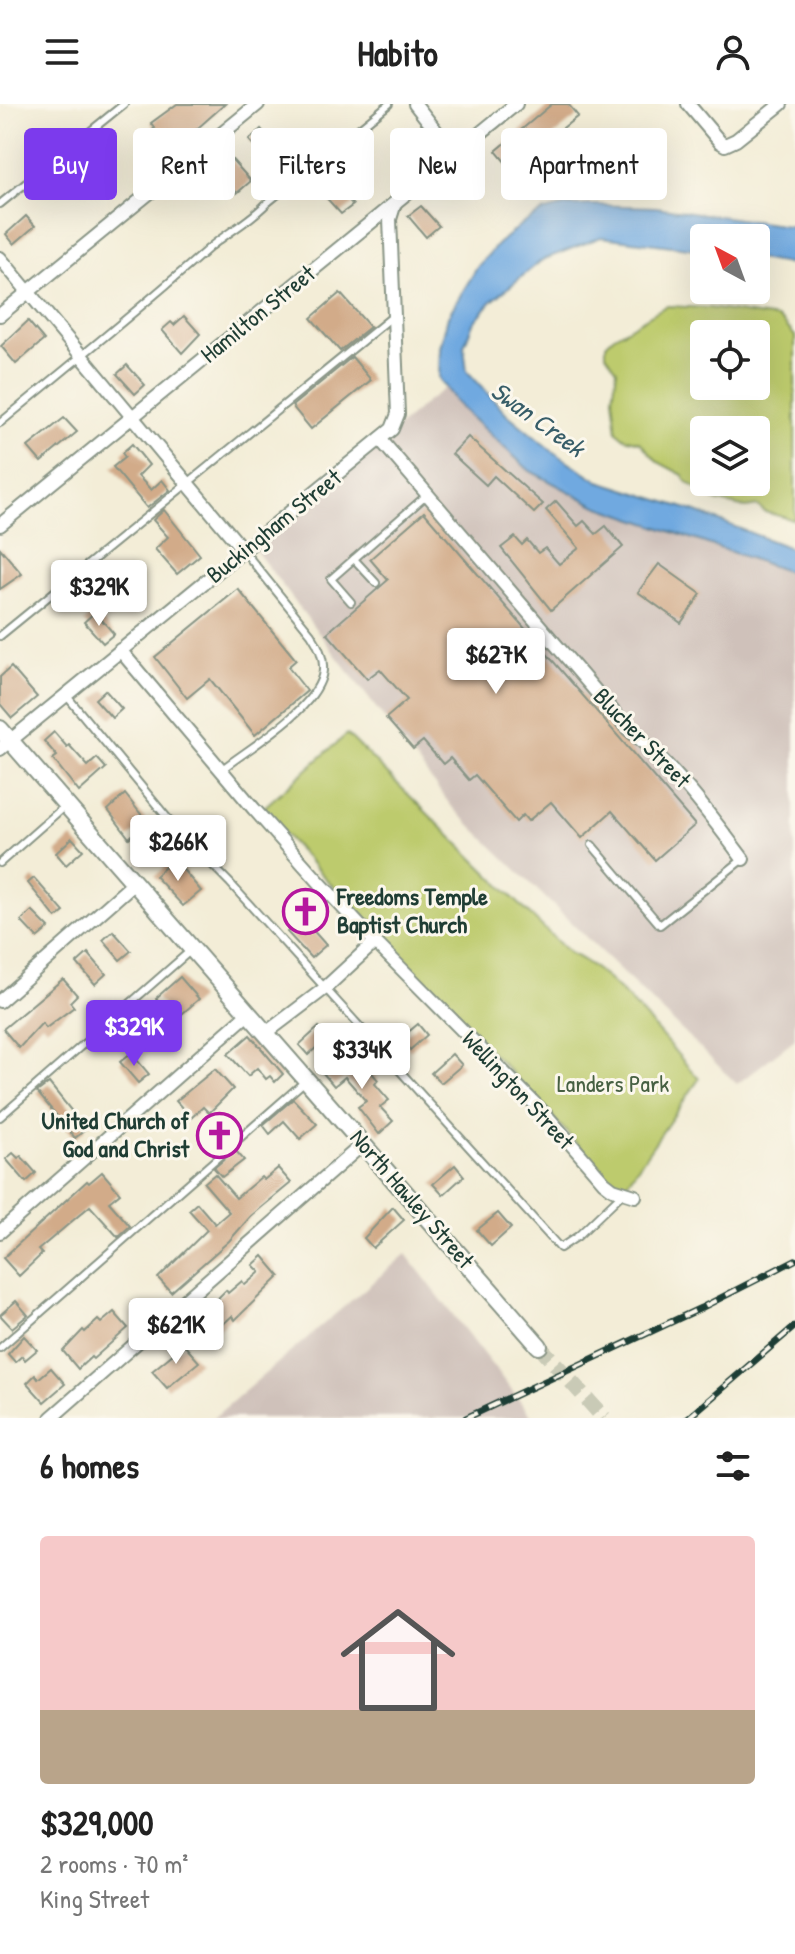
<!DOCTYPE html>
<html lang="en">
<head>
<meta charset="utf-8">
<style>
  :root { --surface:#fff; --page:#f6f6f6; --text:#222; --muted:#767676; --line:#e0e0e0; --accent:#7c3aed }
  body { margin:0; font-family:"Patrick Hand",sans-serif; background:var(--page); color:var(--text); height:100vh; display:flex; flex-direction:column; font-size:30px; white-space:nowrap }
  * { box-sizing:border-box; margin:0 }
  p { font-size:26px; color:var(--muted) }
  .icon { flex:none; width:44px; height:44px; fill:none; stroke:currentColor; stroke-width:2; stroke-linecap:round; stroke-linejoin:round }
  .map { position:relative; height:1314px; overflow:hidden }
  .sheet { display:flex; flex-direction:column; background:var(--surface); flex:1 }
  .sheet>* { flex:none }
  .banner { position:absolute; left:24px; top:24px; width:748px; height:72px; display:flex; gap:16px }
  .needle { width:52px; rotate:319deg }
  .controls { position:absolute; left:690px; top:120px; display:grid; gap:16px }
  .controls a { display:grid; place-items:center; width:80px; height:80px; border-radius:8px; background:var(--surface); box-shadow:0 8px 32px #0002; font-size:40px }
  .price { position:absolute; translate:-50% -68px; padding:0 18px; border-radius:8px; background:#fff; color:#222; font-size:26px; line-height:52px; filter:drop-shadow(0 2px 4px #0008) }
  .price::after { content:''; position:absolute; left:50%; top:48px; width:24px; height:18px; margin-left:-12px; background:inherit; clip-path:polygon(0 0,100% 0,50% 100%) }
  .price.on { background:var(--accent); color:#fff }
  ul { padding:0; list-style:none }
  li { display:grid; align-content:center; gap:16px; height:424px; padding:0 40px }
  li+li { border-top:2px solid var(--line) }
  li span { display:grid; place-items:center; height:248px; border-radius:8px; color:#555 }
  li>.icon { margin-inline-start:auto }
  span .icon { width:144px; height:144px; fill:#fffc; stroke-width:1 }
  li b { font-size:34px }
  h2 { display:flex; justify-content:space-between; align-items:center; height:96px; padding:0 40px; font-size:34px }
  .pill { padding:0 28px; border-radius:8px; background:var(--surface); box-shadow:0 8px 32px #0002; font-size:28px; line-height:72px }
  .pill.on { background:var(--accent); color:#fff }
  header { display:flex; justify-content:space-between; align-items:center; height:104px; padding:0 40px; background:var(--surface); font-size:36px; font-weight:700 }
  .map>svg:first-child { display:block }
</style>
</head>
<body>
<header><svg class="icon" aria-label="menu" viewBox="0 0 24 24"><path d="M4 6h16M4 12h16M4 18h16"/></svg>Habito<svg class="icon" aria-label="person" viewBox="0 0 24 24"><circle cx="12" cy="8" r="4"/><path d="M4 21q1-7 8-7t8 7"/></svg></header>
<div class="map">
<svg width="795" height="1314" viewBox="0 0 795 1314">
  <rect width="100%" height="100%" fill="#fbf7ec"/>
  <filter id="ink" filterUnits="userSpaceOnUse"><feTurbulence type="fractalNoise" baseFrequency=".0125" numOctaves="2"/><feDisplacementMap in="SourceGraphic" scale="16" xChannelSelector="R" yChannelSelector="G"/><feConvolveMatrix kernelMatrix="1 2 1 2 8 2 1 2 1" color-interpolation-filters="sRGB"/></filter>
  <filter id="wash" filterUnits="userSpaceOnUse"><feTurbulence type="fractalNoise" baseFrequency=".006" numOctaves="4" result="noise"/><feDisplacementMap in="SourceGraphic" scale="32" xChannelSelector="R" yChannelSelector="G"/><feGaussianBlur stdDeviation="1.8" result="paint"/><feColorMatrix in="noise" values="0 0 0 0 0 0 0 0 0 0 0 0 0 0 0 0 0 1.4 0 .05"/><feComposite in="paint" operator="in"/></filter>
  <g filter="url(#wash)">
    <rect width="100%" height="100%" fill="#f3edd7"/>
    <g fill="#cfc1ba">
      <polygon points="467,268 507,310 552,347 599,377 691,406 795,446 795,935 737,980 452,703 256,447 429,296"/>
      <polygon points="406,1150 533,1314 213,1314"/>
    </g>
    <g fill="#bdcb6d" stroke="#6e8450" stroke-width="2" fill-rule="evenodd">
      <path d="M666,202L709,204L777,214L784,219L795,232V416L765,408L758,402L746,404L716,397L686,377L683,371L658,358L640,338L625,334L617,328L613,293L617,266L606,250V240L613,233ZM704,230H756V282H704ZM756,326V378H704V326Z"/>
      <path d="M347,630L569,849C614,868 665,938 699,975L622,1086L614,1081C501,952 376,834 262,705Z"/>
    </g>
    <polygon fill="#70a9e0" stroke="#48738a" stroke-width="2" points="593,101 656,103 795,123 795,161 756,155 756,134 704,134 704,146 601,133 542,156 492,197 473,219 464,242 467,267 507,310 552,347 599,377 691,406 795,446 795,470 597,402 530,367 461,304 439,274 440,244 448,212 478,162 498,140 520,121 545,107 566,102"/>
    <g id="blocks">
      <g fill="#d2ab89">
        <polygon points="177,0 225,0 190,31 189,29 158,55 141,36 155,24 151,19"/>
        <polygon points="552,0 568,0 578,12 511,65 496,47"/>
        <polygon points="261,25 285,53 273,63 249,36"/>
        <polygon points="227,50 251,77 237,89 213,61"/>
        <polygon points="334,79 353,101 341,110 322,89"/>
        <polygon points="421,102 439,122 426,133 408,112"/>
        <polygon points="26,112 35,122 14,140 6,130"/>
        <polygon points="340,189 370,223 340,247 311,214"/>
        <polygon points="184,212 200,230 182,249 162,226 171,218 174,221"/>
        <polygon points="28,217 44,236 16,260 1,242"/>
        <polygon points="352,253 371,276 311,325 292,302"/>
        <polygon points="127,261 145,281 135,290 117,270"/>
        <polygon points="64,314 77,328 41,358 28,343"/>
        <polygon points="468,333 543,400 534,409 494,372 486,381 452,350"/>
        <polygon points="132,340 149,361 138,372 151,386 162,376 170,386 147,404 113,363 125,353 122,349"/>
        <polygon points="556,397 578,422 584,417 596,430 606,422 623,443 551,506 501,444 515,433 522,441 527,436 538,449 545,444 559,460 579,444 546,406"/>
        <polygon points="164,406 200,451 177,470 155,445 168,433 153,416"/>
        <polygon points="424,408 695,721 655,756 612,707 582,734 551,698 528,717 523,711 516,718 475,671 469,676 450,654 443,660 423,637 413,645 386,614 407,596 380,565 367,575 327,529 388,476 370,455"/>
        <polygon points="0,444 22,470 0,485"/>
        <polygon points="659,460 701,490 681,519 638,488"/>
        <polygon points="238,485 296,556 288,563 307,587 255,631 210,575 187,594 155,553"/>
        <polygon points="95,508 114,530 103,539 84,518"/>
        <polygon points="11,563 37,593 12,614 0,600 0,573"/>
        <polygon points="105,586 122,605 112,614 95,595"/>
        <polygon points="54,628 67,643 69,641 88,662 97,654 106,664 79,688 53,655 57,652 44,637"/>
        <polygon points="125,690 147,718 129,734 108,706"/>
        <polygon points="72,734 83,746 66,761 56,749"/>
        <polygon points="174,755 201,787 183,802 155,772"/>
        <polygon points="34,774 64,808 56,814 28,779"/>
        <polygon points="32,807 49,824 37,834 21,817"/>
        <polygon points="302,814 326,841 311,854 287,828"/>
        <polygon points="113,827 131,847 120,856 103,836"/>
        <polygon points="88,849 106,870 95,880 77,859"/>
        <polygon points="180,873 199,895 175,916 156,894"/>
        <polygon points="63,875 77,891 70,898 74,903 46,924 42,919 19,944 3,925"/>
        <polygon points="418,920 427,931 410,946 400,935"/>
        <polygon points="319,923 328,933 308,951 299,941"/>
        <polygon points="250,931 283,970 275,978 270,972 266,975 257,964 248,972 228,950"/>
        <polygon points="131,949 149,970 138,979 120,958"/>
        <polygon points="345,950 361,969 367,963 378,976 375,980 389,996 380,1003 393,1017 379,1030 358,1003 366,997 345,973 334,982 323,969"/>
        <polygon points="452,950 462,961 441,979 431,969"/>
        <polygon points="215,965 233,985 209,1009 203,1003 191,1014 176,997"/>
        <polygon points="49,979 86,1025 75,1034 37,988"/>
        <polygon points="293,995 317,1020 300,1035 284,1017 270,1030 263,1021"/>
        <polygon points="235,1046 244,1056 222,1073 214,1064"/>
        <polygon points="13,1049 18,1054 21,1052 36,1069 26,1078 6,1055"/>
        <polygon points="455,1061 464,1072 443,1091 433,1080"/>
        <polygon points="278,1064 291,1079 251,1112 229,1137 171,1188 158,1174 207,1126 189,1106 197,1099 215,1120 229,1108 204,1079 215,1070 236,1094 261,1073 264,1076"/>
        <polygon points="102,1068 120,1089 109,1098 130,1122 118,1133 90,1102 38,1146 42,1150 19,1172 3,1154 87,1077 89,1079"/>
        <polygon points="393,1103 404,1116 373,1144 364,1134"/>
        <polygon points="498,1109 511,1124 491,1142 477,1126"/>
        <polygon points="263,1152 280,1172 235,1216 232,1212 207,1235 193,1219 226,1186 228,1189 242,1177 245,1181 260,1168 253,1161"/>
        <polygon points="16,1197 28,1211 12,1224 0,1211"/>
        <polygon points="114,1208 128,1224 93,1255 91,1253 78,1265 63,1247 83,1226 85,1228 98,1216 101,1219"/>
        <polygon points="24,1232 37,1246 25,1256 22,1252 15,1258 8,1250"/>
        <polygon points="184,1241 199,1258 167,1284 152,1267"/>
        <polygon points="51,1264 65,1280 44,1298 27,1279 35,1271 38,1275"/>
      </g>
    </g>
  </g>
  <g filter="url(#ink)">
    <use href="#blocks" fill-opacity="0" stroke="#899586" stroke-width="2"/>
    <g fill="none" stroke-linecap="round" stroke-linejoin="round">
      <polyline stroke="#c9cab6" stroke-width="16" stroke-dasharray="16 8" stroke-linecap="butt" points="539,1242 604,1314"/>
      <defs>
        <g id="lane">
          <polyline points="0,100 124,0"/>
          <path d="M0,319C70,261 141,204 209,144C228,128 250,117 267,99L389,0"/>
          <polyline points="354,455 376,479"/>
          <polyline points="351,498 331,475 428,390"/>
          <polyline points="0,532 393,212"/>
          <polyline points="66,591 174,722 230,779 560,1144 578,1132 623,1089"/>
          <path d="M221,666C249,644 313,607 322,572C326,557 319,542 311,530L243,446"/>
          <polyline points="592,741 660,821 743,755"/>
          <polyline points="0,759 66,701"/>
          <polyline points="0,1013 190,847"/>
          <polyline points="0,1244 304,978"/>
        </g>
        <g id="street">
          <polyline points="415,0 454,50"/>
          <polyline points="688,0 720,38 725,41 736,36 781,0"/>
          <polyline points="0,154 243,446"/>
          <polyline points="0,211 258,0"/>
          <path d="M380,335L628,625C674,662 708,708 743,755"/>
          <polyline points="0,421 516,0"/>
          <polyline points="120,546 254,705 320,779 375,838 545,1010 604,1078 613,1085 635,1092"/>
          <polyline points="0,645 392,325 398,310 390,115 395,99"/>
          <polyline points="0,897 134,779"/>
          <polyline points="266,929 324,885 375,838"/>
          <polyline points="0,1128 249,909"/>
          <polyline points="51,1314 364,1039"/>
        </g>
        <polyline id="secondary" points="0,625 539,1242"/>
      </defs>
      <use href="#lane" stroke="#899586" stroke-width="10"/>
      <use href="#street" stroke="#899586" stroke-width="16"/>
      <use href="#secondary" stroke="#899586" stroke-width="20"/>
      <use href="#lane" stroke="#fff" stroke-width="6"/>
      <use href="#street" stroke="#fff" stroke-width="12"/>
      <use href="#secondary" stroke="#fff" stroke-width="16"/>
      <defs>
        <g id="rail">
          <polyline points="466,1314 701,1204 795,1156"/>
          <polyline points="688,1314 795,1222"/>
        </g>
      </defs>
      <use href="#rail" stroke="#1f3d34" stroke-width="7"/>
      <use href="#rail" stroke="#fbf7ec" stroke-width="4" stroke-dasharray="12" stroke-linecap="butt"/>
    </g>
  </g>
  <defs>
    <symbol id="church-ring" viewBox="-11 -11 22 22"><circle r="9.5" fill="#fbf7ec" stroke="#b5179e" stroke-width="1.5"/><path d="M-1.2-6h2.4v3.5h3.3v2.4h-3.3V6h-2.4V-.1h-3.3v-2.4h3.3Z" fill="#b5179e"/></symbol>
  </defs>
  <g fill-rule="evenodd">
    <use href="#church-ring" x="280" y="782" width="51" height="51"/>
    <use href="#church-ring" x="194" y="1006" width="51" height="51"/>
  </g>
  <g text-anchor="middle" stroke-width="6" stroke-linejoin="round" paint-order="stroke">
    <g font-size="24" fill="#1f3d34" stroke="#fbf7ec">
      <text transform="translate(258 210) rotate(-39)" y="8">Hamilton Street</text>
      <text transform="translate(274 422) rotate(-39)" y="8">Buckingham Street</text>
      <text transform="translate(642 634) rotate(46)" y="8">Blucher Street</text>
      <text transform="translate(518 986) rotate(47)" y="8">Wellington Street</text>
      <text transform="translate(412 1095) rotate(49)" y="8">North Hawley Street</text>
    </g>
    <g font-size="24" font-weight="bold" fill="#1f3d34" stroke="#fbf7ec" text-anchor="start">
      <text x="337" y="801">Freedoms Temple<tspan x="337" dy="28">Baptist Church</tspan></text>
      <text x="189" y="1025" text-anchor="end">United Church of<tspan x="189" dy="28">God and Christ</tspan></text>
    </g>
    <g font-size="24" fill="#466042" stroke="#fbf7ec">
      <text x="613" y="988">Landers Park</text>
    </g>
    <g font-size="26" font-style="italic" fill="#375d68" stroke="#fbf7ec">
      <text transform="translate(538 315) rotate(36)" y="9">Swan Creek</text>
    </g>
  </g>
</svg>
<div class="controls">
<a><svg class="needle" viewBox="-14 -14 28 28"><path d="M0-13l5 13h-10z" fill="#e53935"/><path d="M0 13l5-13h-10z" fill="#767676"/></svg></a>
<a><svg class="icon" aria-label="locate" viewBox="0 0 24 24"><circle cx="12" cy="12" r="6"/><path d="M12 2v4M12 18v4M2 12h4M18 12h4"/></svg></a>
<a><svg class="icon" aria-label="layers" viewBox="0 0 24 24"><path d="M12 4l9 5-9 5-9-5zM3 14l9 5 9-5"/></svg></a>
</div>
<b class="price" style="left:99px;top:524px">$329K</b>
<b class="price" style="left:496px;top:592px">$627K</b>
<b class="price" style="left:178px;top:779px">$266K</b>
<b class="price on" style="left:134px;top:964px">$329K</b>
<b class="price" style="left:362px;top:987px">$334K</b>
<b class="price" style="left:176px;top:1262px">$621K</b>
<div class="banner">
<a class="pill on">Buy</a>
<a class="pill">Rent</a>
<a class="pill">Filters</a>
<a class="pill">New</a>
<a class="pill">Apartment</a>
</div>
</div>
<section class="sheet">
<h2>6 homes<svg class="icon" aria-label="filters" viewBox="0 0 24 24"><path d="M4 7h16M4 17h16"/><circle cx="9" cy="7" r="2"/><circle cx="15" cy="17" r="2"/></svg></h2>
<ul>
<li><span style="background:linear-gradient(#f6c9c9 70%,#b9a48a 0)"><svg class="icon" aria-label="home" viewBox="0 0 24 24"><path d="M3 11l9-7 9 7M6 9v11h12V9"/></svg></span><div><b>$329,000</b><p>2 rooms · 70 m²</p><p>King Street</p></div></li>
</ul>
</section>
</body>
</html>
